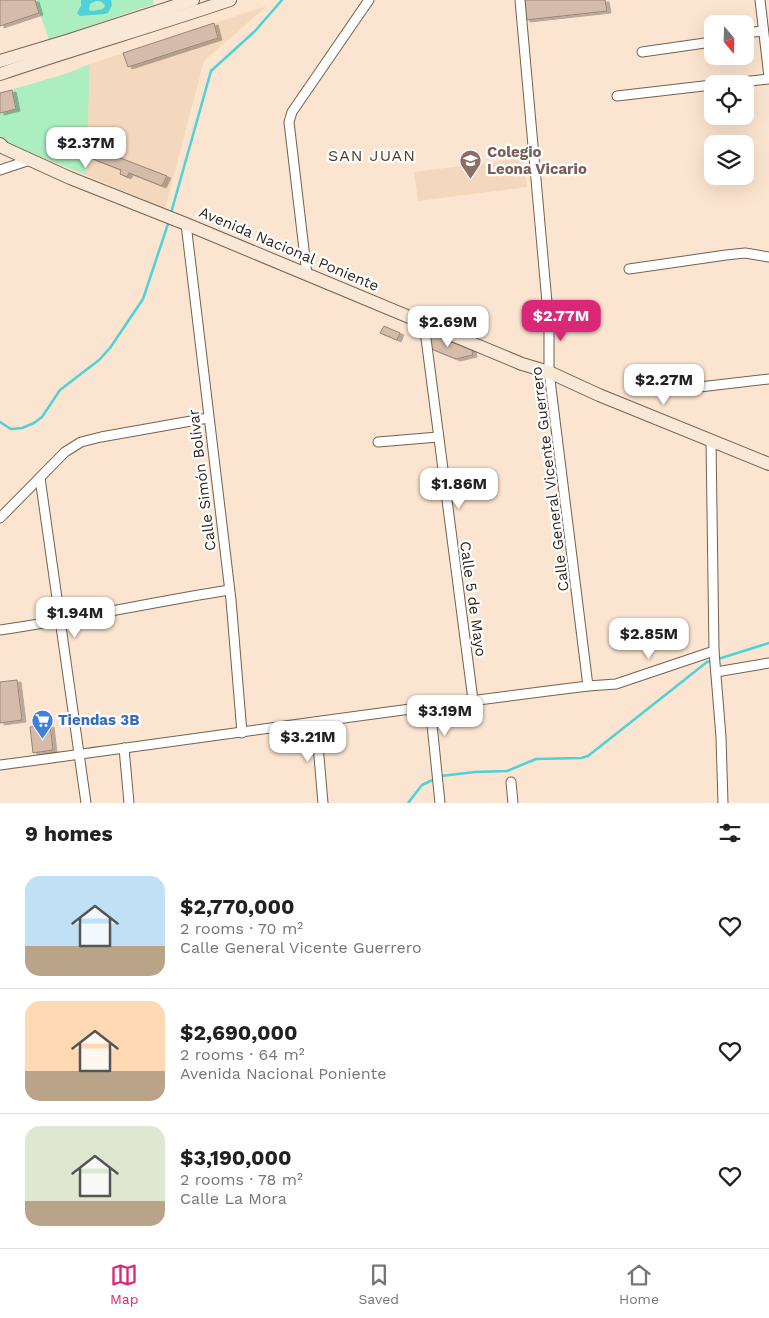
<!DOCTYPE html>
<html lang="en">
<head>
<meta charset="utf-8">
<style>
  :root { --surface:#fff; --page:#f6f6f6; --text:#202124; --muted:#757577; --line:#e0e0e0; --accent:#db2777 }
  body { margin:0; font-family:"Work Sans",sans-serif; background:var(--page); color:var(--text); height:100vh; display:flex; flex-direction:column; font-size:19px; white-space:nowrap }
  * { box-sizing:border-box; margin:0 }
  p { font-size:16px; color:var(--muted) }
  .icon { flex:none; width:28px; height:28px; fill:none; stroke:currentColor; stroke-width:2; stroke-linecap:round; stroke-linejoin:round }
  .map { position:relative; height:803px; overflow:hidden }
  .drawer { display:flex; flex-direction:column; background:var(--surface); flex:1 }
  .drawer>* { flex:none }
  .needle { width:32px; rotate:161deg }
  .fabs { position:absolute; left:704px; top:15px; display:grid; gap:10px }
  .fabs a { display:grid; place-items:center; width:50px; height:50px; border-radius:10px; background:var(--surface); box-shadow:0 5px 20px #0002; font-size:25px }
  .price { position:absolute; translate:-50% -42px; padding:0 11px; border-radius:10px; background:#fff; color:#222; font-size:16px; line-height:32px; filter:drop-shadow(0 1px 2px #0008) }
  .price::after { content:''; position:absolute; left:50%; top:30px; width:15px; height:11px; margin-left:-8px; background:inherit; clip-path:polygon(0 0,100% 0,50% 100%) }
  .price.selected { background:var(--accent); color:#fff }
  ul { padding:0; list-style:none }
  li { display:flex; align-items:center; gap:15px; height:125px; padding:0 25px }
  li+li { border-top:1px solid var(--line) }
  li span { display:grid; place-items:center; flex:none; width:140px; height:100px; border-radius:15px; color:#555 }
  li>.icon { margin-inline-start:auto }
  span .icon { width:60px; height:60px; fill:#fffc; stroke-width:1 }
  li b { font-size:21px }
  h2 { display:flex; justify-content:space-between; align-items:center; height:60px; padding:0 25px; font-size:21px }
  .menu { display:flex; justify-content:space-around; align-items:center; height:70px; border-top:1px solid var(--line); background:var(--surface); font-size:14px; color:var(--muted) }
  .menu a { display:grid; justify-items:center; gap:2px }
  .menu .selected { color:var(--accent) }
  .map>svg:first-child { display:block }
</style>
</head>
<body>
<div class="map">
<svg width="769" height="803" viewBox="0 0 769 803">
  <defs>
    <filter id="shadow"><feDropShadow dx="4" dy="2" stdDeviation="0" flood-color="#0004"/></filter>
  </defs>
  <rect width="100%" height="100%" fill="#fce5d0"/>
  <g fill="#f4d8bd">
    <polygon points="267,6 204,61 165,209 86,175 90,64"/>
    <polygon points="523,158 527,187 418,201 414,172"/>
  </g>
  <g fill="#aceebf">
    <polygon points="35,0 153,0 154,4 49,40"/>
    <polygon points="90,64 86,175 8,144 0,136 0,93 65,74"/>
  </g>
  <path fill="#4ed1d9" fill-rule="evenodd" d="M81,0H111L112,5L108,13L104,14L80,16L77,13L81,6ZM96,1H100L104,4L105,6L103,9L92,11L89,10L90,4Z"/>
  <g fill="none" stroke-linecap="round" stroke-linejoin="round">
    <g stroke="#4ed1d9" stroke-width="2.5">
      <polyline points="171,213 211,71 255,31 282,0"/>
      <polyline points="0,422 11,429 22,428 34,423 42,417 60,390 99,360 110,348 143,299 169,221"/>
      <polyline points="718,659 769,643"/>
      <polyline points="408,803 422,785 441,776 475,772 507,771 536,759 581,758 588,756 707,662 712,661"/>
    </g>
  </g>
  <g fill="#d5bbaa" stroke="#9b8373" filter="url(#shadow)">
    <polygon points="0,0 35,0 39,13 0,26"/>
    <polygon points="524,0 605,0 607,11 526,20"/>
    <polygon points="214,23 218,38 128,67 123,53"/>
    <polygon points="12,90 16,109 0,113 0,93"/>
    <polygon points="97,149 167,176 162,186 129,173 127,177 120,174 121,170 93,159"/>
    <polygon points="384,326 400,333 397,340 380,333"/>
    <polygon points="428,333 472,350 473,355 456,359 429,348"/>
    <polygon points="17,680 22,720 0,723 0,682"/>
    <polygon points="50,725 53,750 33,753 30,727"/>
  </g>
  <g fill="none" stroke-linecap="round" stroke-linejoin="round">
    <defs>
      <g id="street">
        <polyline points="520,0 549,325 549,372 588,686"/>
        <polyline points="760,0 769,77"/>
        <polyline points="745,33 763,31"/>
        <polyline points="642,52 712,42"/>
        <polyline points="723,84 769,79"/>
        <polyline points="617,96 712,85"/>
        <polyline points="0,170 30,160"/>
        <polyline points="186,224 231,600 242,733"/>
        <polyline points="629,269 726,255 745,253 769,257"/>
        <polyline points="307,275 289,122 292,112 369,0"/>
        <polyline points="424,323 473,700"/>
        <polyline points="691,388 769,379"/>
        <polyline points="711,440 714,651 721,737 723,803"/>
        <polyline points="378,442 438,437"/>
        <polyline points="40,478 86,803"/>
        <polyline points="0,518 65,452 81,442 101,437 208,418"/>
        <path d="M0,630C77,619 153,602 229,590"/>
        <polyline points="716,672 769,663"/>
        <polyline points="430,705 440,803"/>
        <polyline points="316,722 323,803"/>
        <polyline points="124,748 129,803"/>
        <path d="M0,765C196,739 392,710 588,686L616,684L714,651"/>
        <polyline points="511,782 513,803"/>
      </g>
      <g id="secondary">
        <polyline points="0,61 70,40 193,0"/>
        <path d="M0,74C76,48 154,26 230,0"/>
        <polyline points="0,144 4,148 70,178 186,224 522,364 549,372 599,395 769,464"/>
      </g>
    </defs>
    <use href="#street" stroke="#74614e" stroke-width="11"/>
    <use href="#secondary" stroke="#74614e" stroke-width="14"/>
    <use href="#street" stroke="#fff" stroke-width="9"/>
    <use href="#secondary" stroke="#f9e8d6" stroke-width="12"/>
  </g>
  <defs>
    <symbol id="school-pin" viewBox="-11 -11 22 30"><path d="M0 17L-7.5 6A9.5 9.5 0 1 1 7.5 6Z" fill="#8d6e63" stroke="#fff"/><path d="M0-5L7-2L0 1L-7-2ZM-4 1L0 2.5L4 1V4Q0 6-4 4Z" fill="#fff"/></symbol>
    <symbol id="supermarket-pin" viewBox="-11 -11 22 30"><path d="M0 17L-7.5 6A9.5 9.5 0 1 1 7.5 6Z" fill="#3f7fe0" stroke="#fff"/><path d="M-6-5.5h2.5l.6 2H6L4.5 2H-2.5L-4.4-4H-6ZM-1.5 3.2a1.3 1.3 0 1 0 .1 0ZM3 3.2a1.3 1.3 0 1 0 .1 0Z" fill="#fff"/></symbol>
  </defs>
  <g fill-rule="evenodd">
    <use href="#school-pin" x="458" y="148" width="25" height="34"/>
    <use href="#supermarket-pin" x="30" y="708" width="25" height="34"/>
  </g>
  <g text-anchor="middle" stroke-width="4.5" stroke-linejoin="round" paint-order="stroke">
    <g font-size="15" font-weight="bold" fill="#785e54" stroke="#fff" text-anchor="start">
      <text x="487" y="157">Colegio<tspan x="487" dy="17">Leona Vicario</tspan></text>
    </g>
    <g font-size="15" fill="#2d241d" stroke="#fff">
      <text transform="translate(289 249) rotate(23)" y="5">Avenida Nacional Poniente</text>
      <text transform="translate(550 479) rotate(-97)" y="5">Calle General Vicente Guerrero</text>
      <text transform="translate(202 480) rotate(-97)" y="5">Calle Simón Bolívar</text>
      <text transform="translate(473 599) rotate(82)" y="5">Calle 5 de Mayo</text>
    </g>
    <g font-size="15" font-weight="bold" fill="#366cbe" stroke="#fff" text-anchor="start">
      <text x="58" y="725">Tiendas 3B</text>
    </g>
    <g font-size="16" letter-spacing="1" fill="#4d3b29" stroke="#fff">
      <text x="372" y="161">SAN JUAN</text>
    </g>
  </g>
</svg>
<div class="fabs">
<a><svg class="needle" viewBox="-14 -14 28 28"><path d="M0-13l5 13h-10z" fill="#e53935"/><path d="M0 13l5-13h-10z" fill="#757577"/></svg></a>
<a><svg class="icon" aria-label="locate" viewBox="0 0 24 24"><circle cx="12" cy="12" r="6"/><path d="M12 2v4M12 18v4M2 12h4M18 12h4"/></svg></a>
<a><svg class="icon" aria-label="layers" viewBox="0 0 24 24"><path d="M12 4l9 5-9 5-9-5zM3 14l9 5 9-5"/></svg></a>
</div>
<b class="price" style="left:86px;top:169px">$2.37M</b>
<b class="price selected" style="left:561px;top:342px">$2.77M</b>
<b class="price" style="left:448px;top:348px">$2.69M</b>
<b class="price" style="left:664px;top:406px">$2.27M</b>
<b class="price" style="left:459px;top:510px">$1.86M</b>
<b class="price" style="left:75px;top:639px">$1.94M</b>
<b class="price" style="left:649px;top:660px">$2.85M</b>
<b class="price" style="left:445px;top:737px">$3.19M</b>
<b class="price" style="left:308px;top:763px">$3.21M</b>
</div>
<section class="drawer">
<h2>9 homes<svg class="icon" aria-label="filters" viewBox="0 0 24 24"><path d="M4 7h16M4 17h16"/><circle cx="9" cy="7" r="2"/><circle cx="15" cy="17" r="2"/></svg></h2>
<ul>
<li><span style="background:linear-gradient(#bfe0f5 70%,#b9a48a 0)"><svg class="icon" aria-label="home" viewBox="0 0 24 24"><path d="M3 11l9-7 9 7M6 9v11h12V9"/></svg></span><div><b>$2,770,000</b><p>2 rooms · 70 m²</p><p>Calle General Vicente Guerrero</p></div><svg class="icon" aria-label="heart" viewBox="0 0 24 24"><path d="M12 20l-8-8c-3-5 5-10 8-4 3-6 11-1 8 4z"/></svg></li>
<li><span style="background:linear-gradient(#ffd9b3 70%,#b9a48a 0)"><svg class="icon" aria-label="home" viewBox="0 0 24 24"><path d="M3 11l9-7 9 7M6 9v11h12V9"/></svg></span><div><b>$2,690,000</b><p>2 rooms · 64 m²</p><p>Avenida Nacional Poniente</p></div><svg class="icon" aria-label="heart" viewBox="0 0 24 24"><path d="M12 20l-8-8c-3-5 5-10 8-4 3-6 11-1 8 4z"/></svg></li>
<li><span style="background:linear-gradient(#dfe7d0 75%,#b9a48a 0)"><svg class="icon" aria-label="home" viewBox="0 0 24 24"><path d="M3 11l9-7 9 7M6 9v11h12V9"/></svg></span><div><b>$3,190,000</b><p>2 rooms · 78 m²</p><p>Calle La Mora</p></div><svg class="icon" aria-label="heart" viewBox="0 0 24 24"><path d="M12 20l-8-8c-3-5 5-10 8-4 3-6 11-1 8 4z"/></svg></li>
</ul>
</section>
<nav class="menu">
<a class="selected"><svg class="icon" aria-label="map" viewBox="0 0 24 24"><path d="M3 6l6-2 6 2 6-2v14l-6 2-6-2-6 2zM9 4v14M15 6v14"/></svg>Map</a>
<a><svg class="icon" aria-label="saved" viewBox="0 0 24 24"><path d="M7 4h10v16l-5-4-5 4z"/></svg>Saved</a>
<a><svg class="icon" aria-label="home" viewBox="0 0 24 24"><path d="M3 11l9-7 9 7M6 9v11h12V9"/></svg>Home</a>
</nav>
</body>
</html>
